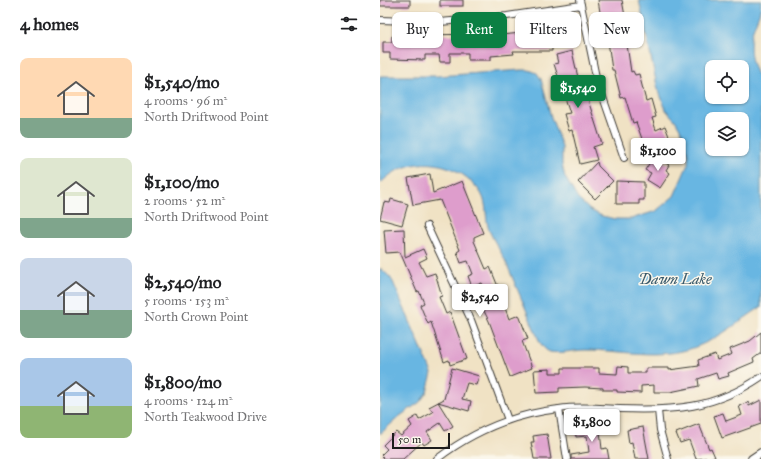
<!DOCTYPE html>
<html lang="en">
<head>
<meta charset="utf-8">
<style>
  :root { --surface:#fff; --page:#f2f2f2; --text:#202124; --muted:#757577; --accent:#0b8043 }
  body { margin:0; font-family:"IM FELL Great Primer",serif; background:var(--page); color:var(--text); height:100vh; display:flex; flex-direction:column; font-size:15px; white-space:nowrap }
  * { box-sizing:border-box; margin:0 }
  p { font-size:13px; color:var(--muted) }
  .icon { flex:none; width:22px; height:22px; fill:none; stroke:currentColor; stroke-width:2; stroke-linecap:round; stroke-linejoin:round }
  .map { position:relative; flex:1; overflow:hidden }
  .panel { display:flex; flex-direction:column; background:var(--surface); width:380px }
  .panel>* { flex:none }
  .top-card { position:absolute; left:12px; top:12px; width:309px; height:36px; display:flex; gap:8px }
  .fabs { position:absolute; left:325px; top:60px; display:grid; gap:8px }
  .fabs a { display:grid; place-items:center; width:44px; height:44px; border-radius:8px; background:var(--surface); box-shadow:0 1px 3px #0004; font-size:20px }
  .scale { position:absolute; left:12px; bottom:10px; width:58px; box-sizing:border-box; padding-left:4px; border:2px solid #1c1c1c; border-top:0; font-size:11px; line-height:14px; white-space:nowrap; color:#1c1c1c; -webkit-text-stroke:3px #fbf7ec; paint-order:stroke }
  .price { position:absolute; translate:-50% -34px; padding:0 9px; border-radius:4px; background:#fff; color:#222; font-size:13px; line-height:26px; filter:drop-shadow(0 1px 2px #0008) }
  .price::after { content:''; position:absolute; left:50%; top:24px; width:12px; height:9px; margin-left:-6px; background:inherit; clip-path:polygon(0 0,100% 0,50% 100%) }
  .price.current { background:var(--accent); color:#fff }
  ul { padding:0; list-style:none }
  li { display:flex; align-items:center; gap:12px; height:100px; padding:0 20px }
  li span { display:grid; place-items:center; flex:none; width:112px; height:80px; border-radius:8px; color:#555 }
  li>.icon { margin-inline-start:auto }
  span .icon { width:48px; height:48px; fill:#fffc; stroke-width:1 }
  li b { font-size:17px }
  h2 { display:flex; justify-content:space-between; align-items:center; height:48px; padding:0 20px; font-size:17px }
  .chip { padding:0 14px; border-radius:8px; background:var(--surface); box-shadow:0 1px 3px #0004; font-size:14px; line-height:36px }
  .chip.current { background:var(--accent); color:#fff }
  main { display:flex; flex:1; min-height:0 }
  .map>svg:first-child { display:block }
</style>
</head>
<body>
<main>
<section class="panel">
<h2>4 homes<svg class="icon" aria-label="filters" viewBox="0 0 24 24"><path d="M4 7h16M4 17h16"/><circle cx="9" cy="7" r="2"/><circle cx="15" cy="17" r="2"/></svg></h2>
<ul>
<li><span style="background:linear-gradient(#ffd9b3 75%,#7fa58c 0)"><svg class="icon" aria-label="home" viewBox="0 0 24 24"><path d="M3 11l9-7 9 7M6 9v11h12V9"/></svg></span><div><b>$1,540/mo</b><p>4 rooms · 96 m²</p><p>North Driftwood Point</p></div></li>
<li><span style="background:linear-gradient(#dfe7d0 75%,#7fa58c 0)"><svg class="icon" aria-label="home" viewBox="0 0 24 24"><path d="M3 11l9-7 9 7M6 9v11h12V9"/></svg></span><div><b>$1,100/mo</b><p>2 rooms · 52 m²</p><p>North Driftwood Point</p></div></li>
<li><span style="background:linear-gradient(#c9d6e8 65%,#7fa58c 0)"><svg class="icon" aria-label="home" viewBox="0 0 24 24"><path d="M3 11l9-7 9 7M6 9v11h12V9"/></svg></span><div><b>$2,540/mo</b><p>5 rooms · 153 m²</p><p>North Crown Point</p></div></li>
<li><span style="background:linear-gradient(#a9c7e8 60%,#8fb573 0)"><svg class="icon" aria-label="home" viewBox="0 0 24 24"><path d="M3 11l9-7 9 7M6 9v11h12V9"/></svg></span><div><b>$1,800/mo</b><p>4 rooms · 124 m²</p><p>North Teakwood Drive</p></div></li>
</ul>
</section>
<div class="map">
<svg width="381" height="459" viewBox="0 0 381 459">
  <rect width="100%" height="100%" fill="#fbf7ec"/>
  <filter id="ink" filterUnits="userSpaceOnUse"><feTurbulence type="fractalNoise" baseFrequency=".025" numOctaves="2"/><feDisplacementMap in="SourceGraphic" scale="8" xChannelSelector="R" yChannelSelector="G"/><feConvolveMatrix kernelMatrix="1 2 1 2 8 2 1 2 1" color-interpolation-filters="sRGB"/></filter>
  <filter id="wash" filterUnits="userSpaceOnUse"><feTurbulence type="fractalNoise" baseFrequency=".012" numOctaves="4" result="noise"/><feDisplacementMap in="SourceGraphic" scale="16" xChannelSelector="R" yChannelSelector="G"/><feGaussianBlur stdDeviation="0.9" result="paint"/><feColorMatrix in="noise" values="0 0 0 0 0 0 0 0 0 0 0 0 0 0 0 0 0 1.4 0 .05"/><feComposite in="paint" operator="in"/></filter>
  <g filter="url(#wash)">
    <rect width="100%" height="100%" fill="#f0e2c4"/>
    <g fill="#68b6e2" stroke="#42697f" fill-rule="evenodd">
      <path d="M259,0H381C381,12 378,16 374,27C367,44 370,66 381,81V307C358,322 339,339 313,348C278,360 242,350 206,350C195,350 180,354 170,352C164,350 160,343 158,338C147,312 136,286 125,260C120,250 113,240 109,230C104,216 109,202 98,189C74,158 27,154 0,184V76H58L141,70H149L157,73L161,79L171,117L182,147V165L185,177L198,199L210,210L222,216L235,219H251L276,211L294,196L308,164V154L302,132L295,120L286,110L277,86ZM332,67H362V97H332ZM332,119H362V149H332Z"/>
      <polygon points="0,268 10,277 13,282 52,373 47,392 40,402 20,416 0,434"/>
    </g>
    <g id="blocks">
      <g fill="#de9dcc">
        <rect x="0" y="0" width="30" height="6"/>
        <rect x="60" y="0" width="23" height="6"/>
        <polygon points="218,0 242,0 249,38 246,38 251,72 253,71 255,75 259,74 266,101 271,99 276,117 272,118 276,130 285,126 292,144 267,153 256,122 253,123 245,97 241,98 234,70 232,70 228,41 225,42"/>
        <polygon points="172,29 172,51 133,51 134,54 111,56 111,60 88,60 88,53 70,53 70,62 60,62 59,55 45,55 45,60 10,59 10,53 3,53 3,42 12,42 12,36 27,36 27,43 39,43 39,35 110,34 110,36 142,33 142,30"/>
        <polygon points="192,51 199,82 202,81 222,144 213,147 217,160 200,164 192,130 189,131 184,114 190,113 174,64 178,63 176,55"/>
        <polygon points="274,156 289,165 286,170 290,173 280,188 267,180 271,173 265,170"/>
        <polygon points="217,162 218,166 233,181 215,199 198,182"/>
        <polygon points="50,174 53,193 82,181 103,233 94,237 94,241 106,269 110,267 119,289 114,290 120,307 124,305 129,319 139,315 148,339 142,341 152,368 130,377 109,321 99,301 108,297 102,283 92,287 88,276 93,274 88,261 81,263 77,252 80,250 60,200 33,205 28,178"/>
        <polygon points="236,181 264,182 264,200 259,200 259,204 236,204"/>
        <polygon points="11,199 28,204 22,225 0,219 4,202 10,203"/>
        <polygon points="24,229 25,257 43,249 47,258 39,262 46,276 55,273 62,296 59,297 66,314 70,312 87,359 70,365 69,360 64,362 51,322 48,324 40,305 44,303 39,291 37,292 20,252 6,253 4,230"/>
        <polygon points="381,332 381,353 373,359 374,362 348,373 349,376 338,379 336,373 318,379 319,386 290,392 274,392 274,385 261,386 261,393 237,392 237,390 223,390 223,388 205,387 179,388 179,392 156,393 154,370 170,369 170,373 182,373 182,368 219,368 219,373 237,374 238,366 248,367 248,373 266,373 266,368 289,368 289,370 319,366 318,360 335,354 337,360 352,354 350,349 370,341"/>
        <polygon points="72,368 99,376 96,385 87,383 82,399 91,401 89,411 58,402 73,426 65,431 60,423 47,432 52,440 44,445 42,442 23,459 5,459 1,455 7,449 3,445 16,432 21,436 32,426 29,421 37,416 39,420 53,412 49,407 64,399"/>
        <polygon points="381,400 381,424 342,438 334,416 343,413 346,421 362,415 359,406 368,402 369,406"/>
        <polygon points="222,423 223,431 220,432 222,449 227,448 229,459 191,459 191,455 209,452 207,436 196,437 195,427"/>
        <polygon points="319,424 329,449 331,448 335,457 316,459 309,440 300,443 296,433"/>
        <polygon points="263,427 269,459 255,459 252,442 249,443 247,430"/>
        <polygon points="167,434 171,459 154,459 151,442 154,442 153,436"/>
      </g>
    </g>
  </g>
  <g filter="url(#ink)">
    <use href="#blocks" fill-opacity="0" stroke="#3c3a35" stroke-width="1"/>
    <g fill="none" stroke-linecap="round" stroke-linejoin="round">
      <defs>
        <g id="minor">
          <polyline points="200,0 216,77 244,158"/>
          <polyline points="0,20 60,22 127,16 201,5"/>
          <polyline points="47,226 91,320 128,420"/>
          <polyline points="179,409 187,459"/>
          <polyline points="278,410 280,430 288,459"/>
          <path d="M57,459C92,432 134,414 179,409C199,406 219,408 239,409C294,411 334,409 381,377"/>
        </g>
        <polyline id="tertiary" points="372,459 381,453"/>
      </defs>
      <use href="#minor" stroke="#3c3a35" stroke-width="8"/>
      <use href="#tertiary" stroke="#3c3a35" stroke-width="10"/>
      <use href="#minor" stroke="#fff" stroke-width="6"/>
      <use href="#tertiary" stroke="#fff" stroke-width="8"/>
    </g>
  </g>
  <g text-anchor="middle" stroke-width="3" stroke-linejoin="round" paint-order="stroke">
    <g font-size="15" font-style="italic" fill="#3a5a6b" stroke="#fbf7ec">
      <text x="295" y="284">Dawn Lake</text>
    </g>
  </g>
</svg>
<div class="fabs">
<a><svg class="icon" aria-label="locate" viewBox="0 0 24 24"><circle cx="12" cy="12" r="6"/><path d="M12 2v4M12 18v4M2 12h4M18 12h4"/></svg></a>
<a><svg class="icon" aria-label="layers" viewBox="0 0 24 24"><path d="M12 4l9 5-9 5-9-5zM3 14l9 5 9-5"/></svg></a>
</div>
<div class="scale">50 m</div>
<b class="price current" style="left:198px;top:109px">$1,540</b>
<b class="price" style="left:278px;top:172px">$1,100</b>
<b class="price" style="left:100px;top:318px">$2,540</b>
<b class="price" style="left:212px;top:443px">$1,800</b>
<div class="top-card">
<a class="chip">Buy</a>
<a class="chip current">Rent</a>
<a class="chip">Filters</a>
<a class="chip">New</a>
</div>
</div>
</main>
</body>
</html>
